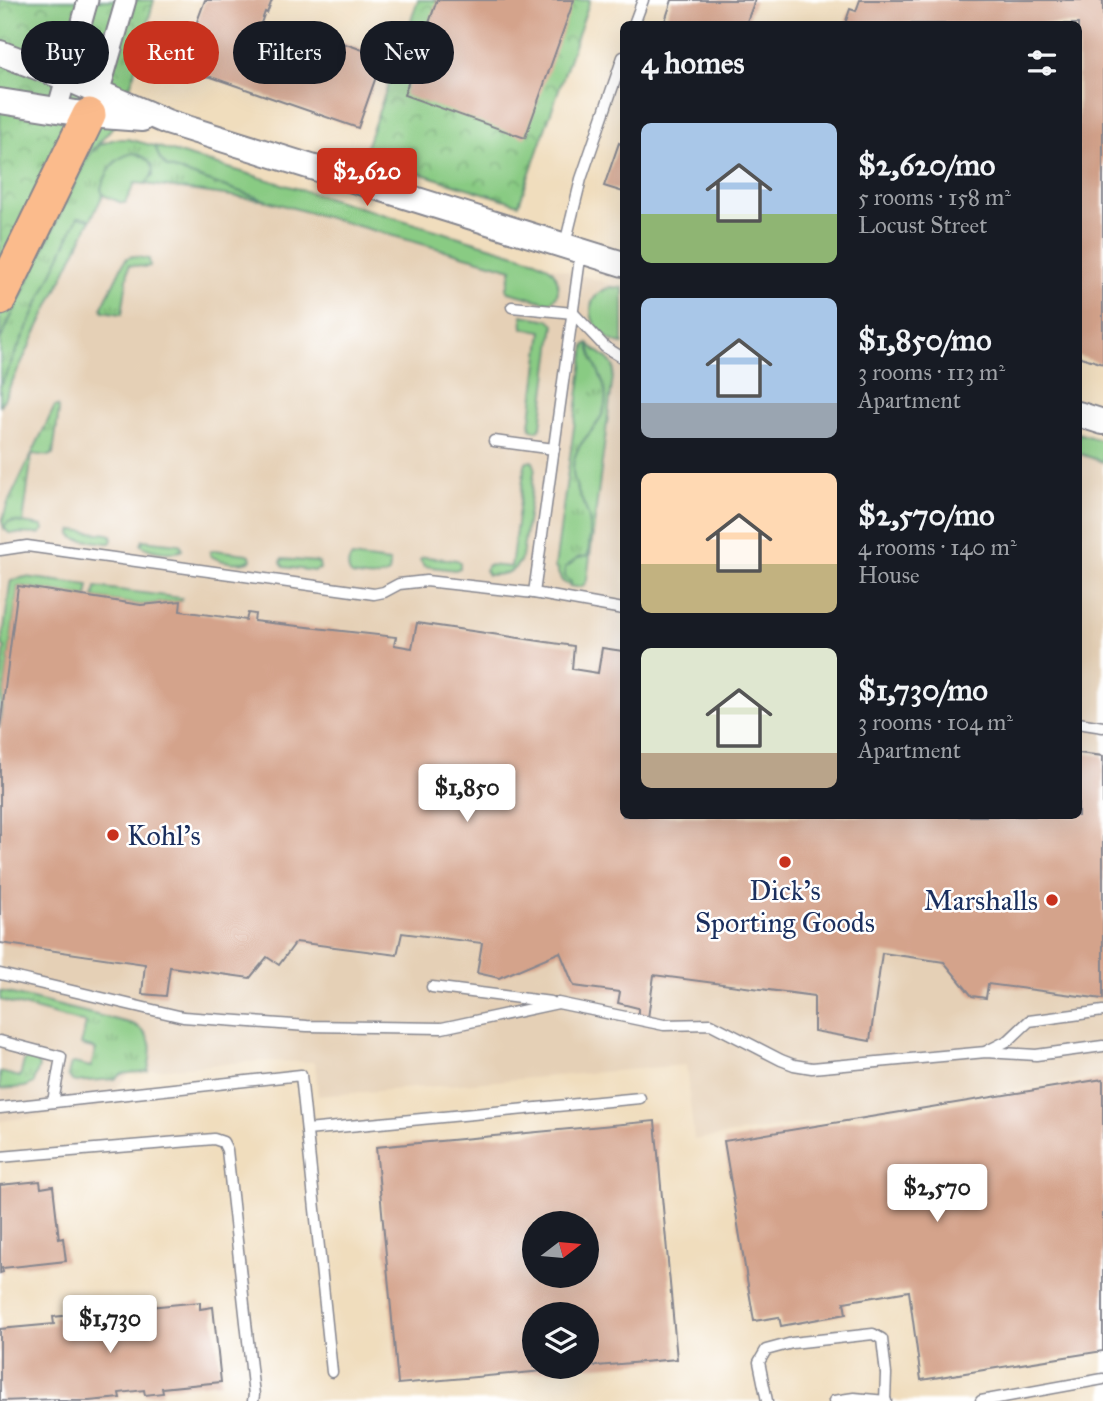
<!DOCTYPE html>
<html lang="en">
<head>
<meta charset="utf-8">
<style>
  :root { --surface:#171b24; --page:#20242c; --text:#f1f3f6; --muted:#9ea1a6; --accent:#c8321e }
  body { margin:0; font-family:"IM FELL Great Primer",serif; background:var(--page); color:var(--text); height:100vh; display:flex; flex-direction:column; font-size:26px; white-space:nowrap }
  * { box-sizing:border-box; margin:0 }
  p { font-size:23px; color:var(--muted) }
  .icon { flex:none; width:38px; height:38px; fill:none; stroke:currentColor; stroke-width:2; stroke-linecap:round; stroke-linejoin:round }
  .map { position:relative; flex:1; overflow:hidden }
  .side { position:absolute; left:620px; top:21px; width:462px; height:798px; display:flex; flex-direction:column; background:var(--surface); border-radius:10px; box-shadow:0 7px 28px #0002 }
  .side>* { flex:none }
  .banner { position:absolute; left:21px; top:21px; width:494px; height:63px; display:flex; gap:14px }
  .needle { width:46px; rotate:74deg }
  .controls { position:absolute; left:522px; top:1211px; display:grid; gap:14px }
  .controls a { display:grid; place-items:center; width:77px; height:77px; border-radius:50%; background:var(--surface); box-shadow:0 7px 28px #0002; font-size:35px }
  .price { position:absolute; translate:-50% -60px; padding:0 16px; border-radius:7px; background:#fff; color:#222; font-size:23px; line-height:46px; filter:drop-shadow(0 2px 4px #0008) }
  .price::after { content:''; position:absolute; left:50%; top:42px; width:21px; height:16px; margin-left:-10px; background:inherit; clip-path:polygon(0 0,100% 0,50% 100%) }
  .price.active { background:var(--accent); color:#fff }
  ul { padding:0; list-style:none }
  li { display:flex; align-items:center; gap:21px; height:175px; padding:0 21px }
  li span { display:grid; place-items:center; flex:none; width:196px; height:140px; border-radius:10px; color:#555 }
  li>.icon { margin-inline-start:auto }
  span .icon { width:84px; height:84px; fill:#fffc; stroke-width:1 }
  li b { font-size:30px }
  h2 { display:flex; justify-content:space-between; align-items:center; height:84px; padding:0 21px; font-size:30px }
  .chip { padding:0 24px; border-radius:32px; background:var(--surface); box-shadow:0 7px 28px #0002; font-size:24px; line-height:63px }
  .chip.active { background:var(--accent); color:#fff }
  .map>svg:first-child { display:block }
</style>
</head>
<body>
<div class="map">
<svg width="1103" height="1401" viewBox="0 0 1103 1401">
  <defs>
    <pattern id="grass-tufts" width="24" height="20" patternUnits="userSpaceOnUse" patternTransform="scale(1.75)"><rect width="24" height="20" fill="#89cb83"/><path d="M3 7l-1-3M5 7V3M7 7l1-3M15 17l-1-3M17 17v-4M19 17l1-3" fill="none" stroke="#6fa56e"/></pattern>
    <pattern id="park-crowns" width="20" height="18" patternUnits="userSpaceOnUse" patternTransform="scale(1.75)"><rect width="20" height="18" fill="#89cb83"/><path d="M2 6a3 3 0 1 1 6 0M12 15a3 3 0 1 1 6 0" fill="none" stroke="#6fa56e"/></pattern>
  </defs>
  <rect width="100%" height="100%" fill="#fff"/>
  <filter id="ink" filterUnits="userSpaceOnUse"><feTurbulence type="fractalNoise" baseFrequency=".0143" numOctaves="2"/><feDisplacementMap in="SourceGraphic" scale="14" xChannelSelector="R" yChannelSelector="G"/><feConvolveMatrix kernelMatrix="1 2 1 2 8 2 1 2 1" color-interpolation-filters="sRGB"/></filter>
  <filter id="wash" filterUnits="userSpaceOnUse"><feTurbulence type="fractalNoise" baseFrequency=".00686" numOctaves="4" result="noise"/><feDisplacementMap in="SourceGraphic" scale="28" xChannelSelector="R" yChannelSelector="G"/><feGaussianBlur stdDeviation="1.57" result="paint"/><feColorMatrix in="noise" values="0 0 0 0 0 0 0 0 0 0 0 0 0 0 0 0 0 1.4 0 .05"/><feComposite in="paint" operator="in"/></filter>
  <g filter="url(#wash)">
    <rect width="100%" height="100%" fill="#f0ddbd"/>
    <polygon fill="#e5d0b6" points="115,139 128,139 138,141 623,288 623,816 1078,816 1078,433 1103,441 1103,1076 694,1140 686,1065 318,1096 315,1062 256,1061 131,1072 97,1109 0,1121 0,340 95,148 103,143"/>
    <g fill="url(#grass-tufts)" stroke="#527d70" stroke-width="2">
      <path d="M115,139H128L155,146L160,159L167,167L268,201L145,184L153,176L151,164L116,161L105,178L101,188L103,195L90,221L87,218H78L0,387V340L84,164C91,150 100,143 115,139Z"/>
      <polygon points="133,256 149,259 150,266 146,267 129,265 122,314 103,311 102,307 124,262 127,258"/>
      <path d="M587,344H589C592,365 610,383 605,406C599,433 572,439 573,472C574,488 585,503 589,518C592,531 589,543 588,556L578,558L565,568L572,582L570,586L562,581L555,567L585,346Z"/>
      <path d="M55,406H58L59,410L53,454L49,456L32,454L23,523C15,521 7,519 4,528L2,522L7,505Z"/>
      <path d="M0,991L133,1024C155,1035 152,1050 148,1071L121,1074L115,1079L75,1082L72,1081L68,1075L71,1064L74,1063L91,1067L96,1049L81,1045L86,1023L0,1000Z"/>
      <polygon points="29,1058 36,1060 39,1066 34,1083 25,1087 0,1089 0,1072 20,1077 24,1061"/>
    </g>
    <g fill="url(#park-crowns)" stroke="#527d70" stroke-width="2">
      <polygon points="0,0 154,0 128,95 120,118 90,154 84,164 0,340"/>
      <polygon points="418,0 590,0 519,204 363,156"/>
    </g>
    <g fill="#89cb83" stroke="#527d70" stroke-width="2">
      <path d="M155,146L536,260C541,263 546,265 551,269C560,279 562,296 549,303L509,292L507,290V288L512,269L268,201L167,167L160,159Z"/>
      <path d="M133,153C150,157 161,170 145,184L135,183L125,203H122L103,195L101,188C108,170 113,158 133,153Z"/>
      <polygon points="78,217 87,218 90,221 0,407 0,387"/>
      <path d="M611,287L623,288V344C594,340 574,298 611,287Z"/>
      <polygon points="522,315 549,320 554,324 541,426 539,429 537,431 531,429 530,426 542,331 523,328"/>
      <path d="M589,344C597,353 612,358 614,369L587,580C584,588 578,588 570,586L571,582L565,578V568L578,558L588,556C589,543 592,530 589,518C585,503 574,488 573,472C572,439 599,434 605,406C610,383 591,365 589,344Z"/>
      <polygon points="1078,433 1103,441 1103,462 1078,453"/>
      <path d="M531,461L533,462L535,467L522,557C515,573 505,575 488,575L485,570L488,565L511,567L525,465L526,462Z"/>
      <polygon points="8,522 16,522 42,526 44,529 41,533 37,534 9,533 4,528"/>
      <polygon points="73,530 108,534 111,535 112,540 110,543 107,543 76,539 71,535"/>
      <path d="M143,540L178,544L181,545L182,550C172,555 149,551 141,545Z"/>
      <path d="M214,550L247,554L250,555L251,560C241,565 218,562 210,555V552Z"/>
      <path d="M352,557L389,562L390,565L389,573C377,580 364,577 352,575C347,571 347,561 352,557Z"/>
      <polygon points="425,557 457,560 460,562 460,568 455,570 424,566 420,560 421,558"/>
      <polygon points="282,559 316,562 319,563 320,569 314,571 284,567 281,563"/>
      <polygon points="25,577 89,585 87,597 18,586 0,727 0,685 5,647 2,645 10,585 11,581"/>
      <polygon points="96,587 182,598 181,601 141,605 94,598"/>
    </g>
    <g id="blocks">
      <g fill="#d4a38b" fill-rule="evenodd">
        <polygon points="205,0 272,0 267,13 265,12 260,26 285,33 286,31 338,49 340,42 383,57 358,128 211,77 200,76 193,71 185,61 185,52 187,43 191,38"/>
        <polygon points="437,0 574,0 525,138 404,95"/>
        <polygon points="672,0 755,0 746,24 664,24"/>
        <polygon points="860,0 1103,0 1103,364 1078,356 1078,24 845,24 850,9 856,11"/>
        <polygon points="619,143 623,145 623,192 604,186"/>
        <polygon points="18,586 141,605 181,601 180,611 246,620 248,613 255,614 254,621 396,637 394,645 412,648 417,623 574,646 572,669 598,673 602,648 623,651 623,816 1078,816 1078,753 1103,756 1103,999 988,984 986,998 972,996 944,962 882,953 870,1041 814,1031 814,996 654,975 648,1018 638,1017 638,1008 618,1003 620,992 574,986 560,952 499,978 477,973 482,943 402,933 397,955 296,942 279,965 267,957 250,978 170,967 166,996 142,994 145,964 0,943 0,727"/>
        <polygon points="1103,1079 1103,1351 921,1380 909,1291 844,1302 846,1314 781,1326 779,1317 754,1321 724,1141"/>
        <path d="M655,1121L677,1359L586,1367V1314H534V1367H565L566,1369L398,1384L376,1147ZM534,1223H586V1276H534Z"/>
        <polygon points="40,1181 41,1188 53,1186 59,1239 63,1238 66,1261 2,1268 3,1272 0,1273 0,1185"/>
        <polygon points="200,1302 200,1309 213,1307 221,1382 162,1388 163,1393 145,1395 144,1390 119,1393 120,1398 89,1401 58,1401 58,1399 0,1401 0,1329 54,1324 53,1317 111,1311 111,1318 140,1315 139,1308"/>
      </g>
    </g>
  </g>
  <g filter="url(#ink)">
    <use href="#blocks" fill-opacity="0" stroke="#86868e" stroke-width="2"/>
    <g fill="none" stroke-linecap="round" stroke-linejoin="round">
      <defs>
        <g id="service">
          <polyline points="634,24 643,0"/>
          <polyline points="565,244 581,179 623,57"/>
          <polyline points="512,307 573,313 605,347 623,358"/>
          <polyline points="494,441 554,449"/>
          <polyline points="0,550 27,546 374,594 384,592 399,584 426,581 534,593 623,609"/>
          <polyline points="534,593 581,251"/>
          <polyline points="1078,723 1103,727"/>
          <polyline points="0,974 183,1017 307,1026 442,1028 558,1003 664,1025 711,1024 781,1060 794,1065 812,1068 986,1052 1036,1055 1103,1046"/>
          <polyline points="432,987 551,1002"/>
          <polyline points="0,1041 61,1057 53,1102"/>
          <polyline points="987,1051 1009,1040 1029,1021 1103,1011"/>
          <polyline points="0,1108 301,1075 332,1372"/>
          <polyline points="307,1130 640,1098"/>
          <polyline points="0,1157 214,1139 223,1142 227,1150 254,1395 253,1401"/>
          <polyline points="767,1401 759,1362 766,1350 792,1343 873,1334 882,1339 886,1374 885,1401"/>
          <polyline points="834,1401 854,1398 886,1401"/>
          <polyline points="981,1401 1103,1379"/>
        </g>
        <g id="minor">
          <polyline points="95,103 99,93 126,0"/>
          <polyline points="57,110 88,0"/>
        </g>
        <g id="tertiary">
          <polyline points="0,53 66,78 167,122 623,264"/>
          <polyline points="0,101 89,115 142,119"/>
          <polyline points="1078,414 1103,422"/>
        </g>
        <polyline id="trunk" points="0,298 89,115"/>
      </defs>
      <use href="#service" stroke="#86868e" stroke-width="13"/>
      <use href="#minor" stroke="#86868e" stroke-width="23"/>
      <use href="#tertiary" stroke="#86868e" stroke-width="28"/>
      <use href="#trunk" stroke="#86868e" stroke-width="37"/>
      <use href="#service" stroke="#fff" stroke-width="10"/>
      <use href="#minor" stroke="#fff" stroke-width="19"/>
      <use href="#tertiary" stroke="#fff" stroke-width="24"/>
      <use href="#trunk" stroke="#fbbb8c" stroke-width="33"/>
    </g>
  </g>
  <g fill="#c8321e" stroke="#fff" stroke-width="2.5">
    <circle cx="113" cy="835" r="7"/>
    <circle cx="785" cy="862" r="7"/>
    <circle cx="1052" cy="900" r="7"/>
  </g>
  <g text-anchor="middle" stroke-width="5" stroke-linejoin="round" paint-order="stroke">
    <g font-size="28" fill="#1b2f5e" stroke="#fff" text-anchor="start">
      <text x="127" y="845">Kohl's</text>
      <text x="785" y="900" text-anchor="middle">Dick's<tspan x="785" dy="32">Sporting Goods</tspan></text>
      <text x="1038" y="910" text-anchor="end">Marshalls</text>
    </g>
  </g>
</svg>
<div class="controls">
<a><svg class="needle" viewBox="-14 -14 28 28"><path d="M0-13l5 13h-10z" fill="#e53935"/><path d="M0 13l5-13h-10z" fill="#9ea1a6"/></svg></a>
<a><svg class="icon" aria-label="layers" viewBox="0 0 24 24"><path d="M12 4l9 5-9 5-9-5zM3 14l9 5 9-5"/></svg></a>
</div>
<b class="price active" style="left:367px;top:208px">$2,620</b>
<b class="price" style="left:467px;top:824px">$1,850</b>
<b class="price" style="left:937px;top:1224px">$2,570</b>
<b class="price" style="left:110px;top:1355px">$1,730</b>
<div class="banner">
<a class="chip">Buy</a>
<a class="chip active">Rent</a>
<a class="chip">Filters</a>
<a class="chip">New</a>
</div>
<section class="side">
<h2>4 homes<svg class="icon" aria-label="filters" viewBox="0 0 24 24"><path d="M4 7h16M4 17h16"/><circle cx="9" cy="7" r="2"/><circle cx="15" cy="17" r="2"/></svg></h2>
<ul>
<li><span style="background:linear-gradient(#a9c7e8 65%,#8fb573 0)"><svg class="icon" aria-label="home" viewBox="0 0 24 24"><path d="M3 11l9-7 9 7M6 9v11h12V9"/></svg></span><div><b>$2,620/mo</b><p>5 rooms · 158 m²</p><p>Locust Street</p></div></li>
<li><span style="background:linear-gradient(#a9c7e8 75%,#9aa5b1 0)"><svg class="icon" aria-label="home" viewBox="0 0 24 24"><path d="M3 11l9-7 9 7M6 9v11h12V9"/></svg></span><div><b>$1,850/mo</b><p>3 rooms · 113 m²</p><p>Apartment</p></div></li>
<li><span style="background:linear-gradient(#ffd9b3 65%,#c2b280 0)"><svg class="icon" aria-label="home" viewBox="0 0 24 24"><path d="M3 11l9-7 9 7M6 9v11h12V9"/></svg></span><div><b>$2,570/mo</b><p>4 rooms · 140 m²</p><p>House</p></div></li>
<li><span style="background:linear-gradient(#dfe7d0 75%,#b9a48a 0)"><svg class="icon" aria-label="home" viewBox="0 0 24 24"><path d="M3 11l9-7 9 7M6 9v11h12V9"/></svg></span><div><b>$1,730/mo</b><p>3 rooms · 104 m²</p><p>Apartment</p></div></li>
</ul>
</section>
</div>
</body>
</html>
